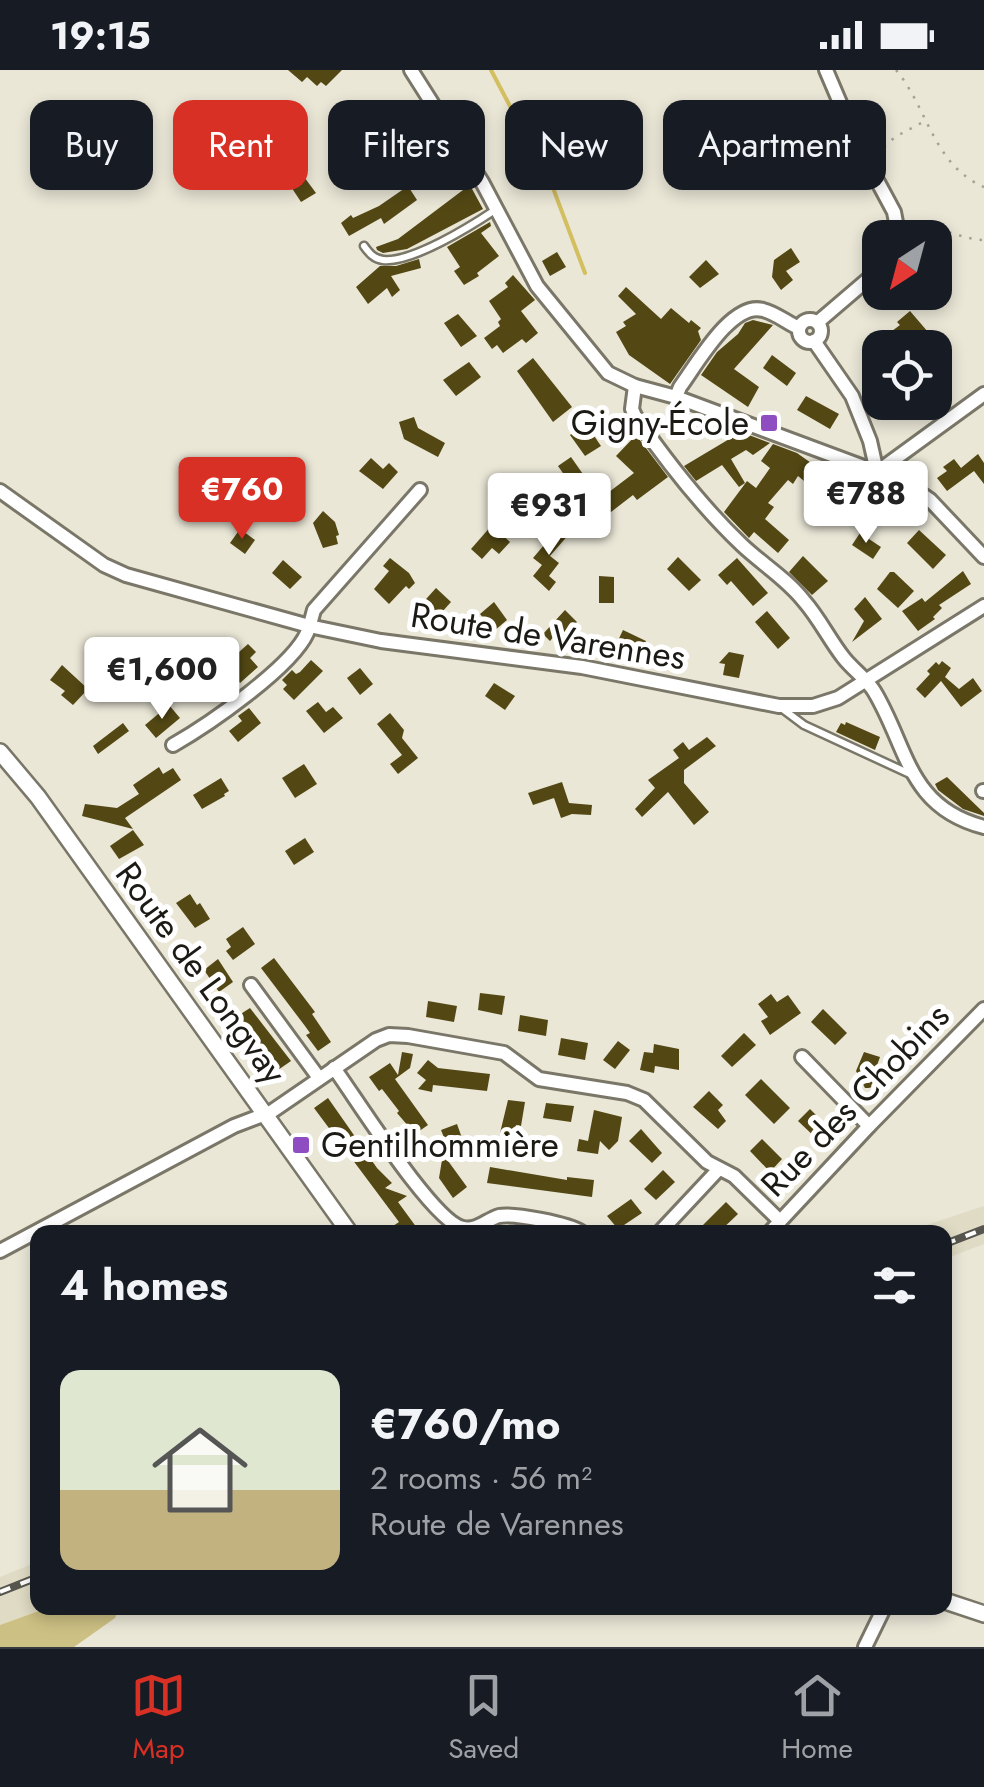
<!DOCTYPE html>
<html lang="en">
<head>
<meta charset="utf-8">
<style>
  :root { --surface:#171b24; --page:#242831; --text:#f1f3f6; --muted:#9ea1a6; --line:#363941; --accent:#d93025 }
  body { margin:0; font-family:Jost,sans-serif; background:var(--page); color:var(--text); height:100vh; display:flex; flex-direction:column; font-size:38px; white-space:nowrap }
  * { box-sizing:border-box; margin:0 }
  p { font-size:32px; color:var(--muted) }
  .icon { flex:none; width:55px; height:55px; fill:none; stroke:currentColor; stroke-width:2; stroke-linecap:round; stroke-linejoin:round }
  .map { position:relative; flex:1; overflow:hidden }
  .side { position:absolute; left:30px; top:1155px; width:922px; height:390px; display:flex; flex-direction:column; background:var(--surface); border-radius:20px; box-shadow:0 5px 15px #0003 }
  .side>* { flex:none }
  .hud { position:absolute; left:30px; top:30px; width:925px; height:90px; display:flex; gap:20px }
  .needle { width:65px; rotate:216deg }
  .tools { position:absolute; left:862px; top:150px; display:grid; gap:20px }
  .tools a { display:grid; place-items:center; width:90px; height:90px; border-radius:20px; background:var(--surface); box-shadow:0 5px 15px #0003; font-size:50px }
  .price { position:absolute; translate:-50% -85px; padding:0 22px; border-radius:10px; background:#fff; color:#222; font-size:32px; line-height:65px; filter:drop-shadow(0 2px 5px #0008) }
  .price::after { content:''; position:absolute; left:50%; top:60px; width:30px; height:22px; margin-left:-15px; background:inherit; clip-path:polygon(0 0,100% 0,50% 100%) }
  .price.active { background:var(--accent); color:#fff }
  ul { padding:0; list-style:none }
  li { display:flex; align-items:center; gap:30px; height:250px; padding:0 30px }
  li+li { border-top:2px solid var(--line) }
  li span { display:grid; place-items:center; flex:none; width:280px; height:200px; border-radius:20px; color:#555 }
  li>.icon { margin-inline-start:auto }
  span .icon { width:120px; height:120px; fill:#fffc; stroke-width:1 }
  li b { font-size:42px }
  h2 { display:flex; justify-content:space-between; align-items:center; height:120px; padding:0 30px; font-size:42px }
  .chip { padding:0 35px; border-radius:20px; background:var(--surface); box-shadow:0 5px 15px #0003; font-size:35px; line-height:90px }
  .chip.active { background:var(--accent); color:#fff }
  .status { display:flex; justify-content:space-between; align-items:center; height:70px; padding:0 50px; background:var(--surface); direction:ltr }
  .status svg { height:28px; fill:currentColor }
  .menu { display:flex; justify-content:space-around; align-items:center; height:140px; border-top:2px solid var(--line); background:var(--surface); font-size:28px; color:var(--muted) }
  .menu a { display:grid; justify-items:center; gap:5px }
  .menu .active { color:var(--accent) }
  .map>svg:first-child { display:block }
</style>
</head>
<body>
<div class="status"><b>19:15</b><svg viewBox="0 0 49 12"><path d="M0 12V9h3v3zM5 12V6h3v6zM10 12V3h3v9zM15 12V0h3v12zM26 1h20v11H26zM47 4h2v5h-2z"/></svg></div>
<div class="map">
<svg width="984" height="1577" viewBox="0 0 984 1577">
  <rect width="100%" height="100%" fill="#eae7d7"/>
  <g fill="#e0dbc4">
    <polygon points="984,1136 984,1174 945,1189 945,1162 905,1162"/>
    <polygon points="37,1492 38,1538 47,1538 0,1555 0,1507"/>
  </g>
  <polygon fill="#cdc084" points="47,1538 120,1538 115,1548 74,1577 0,1577 0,1555"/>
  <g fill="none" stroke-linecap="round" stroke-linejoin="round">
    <polyline stroke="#d3be60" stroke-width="4" points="491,0 553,118 585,203"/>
  </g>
  <g fill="#534814">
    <polygon points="288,0 342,0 326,16 321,12 317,16 307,7 302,12"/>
    <polygon points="400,36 418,63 405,72 386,45"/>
    <polygon points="345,67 359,93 346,101 331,76"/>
    <polygon points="293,92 316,123 301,132 280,100"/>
    <polygon points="408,116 417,130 384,154 381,148 349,166 341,153 351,145 353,148 379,136"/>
    <polygon points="471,117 483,139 407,179 383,183 377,180 376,177 398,169 463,120"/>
    <polygon points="490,152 491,156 481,163 499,186 477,203 479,206 464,215 454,201 460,197 447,177"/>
    <polygon points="791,178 800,192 786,201 793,210 781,220 772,207 774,190"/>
    <polygon points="557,182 566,197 550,206 542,191"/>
    <polygon points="419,189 421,198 391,206 400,220 392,227 387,218 368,234 356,217 380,196 396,196"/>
    <polygon points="706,190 719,204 700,218 689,207"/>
    <polygon points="513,205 535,230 521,241 538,263 526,273 522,269 503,283 497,275 492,279 484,268 500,256 498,252 501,249 489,231 508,217 505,213"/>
    <polygon points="626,217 661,249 671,238 689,253 691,250 701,258 698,261 701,270 670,314 629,285 616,262 626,256 623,252 636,244 618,226"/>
    <polygon points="910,241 928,262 911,278 880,278 880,303 864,282 900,255 897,252"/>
    <polygon points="458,244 477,266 461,277 444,253"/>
    <polygon points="753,250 773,255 734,299 759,317 748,337 701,305 717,282 738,264 745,253"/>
    <polygon points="772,285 796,303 787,316 763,298"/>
    <polygon points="533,288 572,337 553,352 517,301"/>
    <polygon points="469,292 481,307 456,326 443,310"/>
    <polygon points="806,326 839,344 830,359 797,340"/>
    <polygon points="414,347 418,358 445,373 438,387 404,369 399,352"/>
    <polygon points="586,354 601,376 585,386 570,365"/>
    <polygon points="741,362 770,373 753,385 746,380 731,389 745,413 739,417 722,395 696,411 684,396"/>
    <polygon points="636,365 668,407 637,430 633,425 598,452 588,438 634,403 616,386"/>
    <polygon points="773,374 797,383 821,400 809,415 798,406 793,414 788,410 768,433 774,437 765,449 789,470 778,483 754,462 749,468 724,442 747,411 756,418 770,398 761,391"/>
    <polygon points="978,384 984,393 984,414 974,401 947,421 937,408 947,401 943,397 954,389 961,398"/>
    <polygon points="571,387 585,407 572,416 558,396"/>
    <polygon points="371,388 383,399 389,393 398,402 383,419 359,401"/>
    <polygon points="822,421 845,438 832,452 811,434"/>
    <polygon points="323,441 335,452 339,465 336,466 338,474 323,478 313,453"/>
    <polygon points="492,455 510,472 499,484 492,478 482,489 471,479"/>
    <polygon points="561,455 570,463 550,486 559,493 549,506 556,512 549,521 533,506 542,495 533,488"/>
    <polygon points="240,459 255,470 245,484 230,473"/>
    <polygon points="919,460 946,485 933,499 907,473"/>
    <polygon points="860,463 881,477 873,489 852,475"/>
    <polygon points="803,486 828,511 812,525 789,502"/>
    <polygon points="678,487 701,510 689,521 667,499"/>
    <polygon points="390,488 409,503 415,513 409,519 406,516 389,534 374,519 389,501 383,496"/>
    <polygon points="737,488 768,523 753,536 731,511 727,515 718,505"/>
    <polygon points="283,490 302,507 290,519 272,503"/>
    <polygon points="963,501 971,514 939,535 942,538 933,547 935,549 918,561 902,541 922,528 925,532"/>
    <polygon points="890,502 894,502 914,521 898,538 877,519"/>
    <polygon points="599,506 614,507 614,533 599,533"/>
    <polygon points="436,518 451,532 433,552 418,538"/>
    <polygon points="865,527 882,549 852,572 864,551 854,539"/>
    <polygon points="494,532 507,550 494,561 480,544"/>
    <polygon points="565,540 577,552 560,570 555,565 550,571 543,564"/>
    <polygon points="767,541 790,568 778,579 755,552"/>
    <polygon points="623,560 646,571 639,588 615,577"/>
    <polygon points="248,574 256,582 250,588 258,597 240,613 228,599 233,593 230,590"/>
    <polygon points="729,582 744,585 739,608 723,605 725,594 719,593"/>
    <polygon points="311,590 323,601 294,630 283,619 287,615 282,610 292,600 296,604 300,602"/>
    <polygon points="942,591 951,598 945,607 959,619 973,608 982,621 961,637 941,611 925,628 916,619 930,604 927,601 936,592 939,595"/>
    <polygon points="62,595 88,619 73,635 61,625 65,621 50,610"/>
    <polygon points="360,598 373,614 360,625 347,608"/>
    <polygon points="494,613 515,626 505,640 485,626"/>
    <polygon points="318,632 326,642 333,637 343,648 324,663 306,641"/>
    <polygon points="169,635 180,648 156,668 145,655"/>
    <polygon points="249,638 261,653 238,672 229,661 242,651 238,646"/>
    <polygon points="390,643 404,660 402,668 418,688 398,704 390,694 402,685 377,654"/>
    <polygon points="846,652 880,667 875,680 836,662 841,653 845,655"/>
    <polygon points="123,653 129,661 98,684 93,676"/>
    <polygon points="707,667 716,676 684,700 684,713 709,742 694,755 668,722 642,747 635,739 655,718 648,710 679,688 673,680 683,672 689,680"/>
    <polygon points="304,694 317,714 295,728 282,708"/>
    <polygon points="159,697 163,704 173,698 181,710 125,748 133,759 82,746 85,734 117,738 139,724 133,715"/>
    <polygon points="947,707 984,743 984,746 963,739 938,720 935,714"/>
    <polygon points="221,708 229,721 224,724 225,726 202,739 193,725"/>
    <polygon points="562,712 569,733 592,735 591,745 572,744 561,748 554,728 533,735 528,723"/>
    <polygon points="133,760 144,775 119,789 110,776"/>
    <polygon points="305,768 314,782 294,795 285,781"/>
    <polygon points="190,824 197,835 200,833 210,849 195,858 176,833"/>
    <polygon points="243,857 255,874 233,890 226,881 231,877 226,869"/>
    <polygon points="274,888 315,942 312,944 331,972 318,981 306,965 310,963 305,956 261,898"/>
    <polygon points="218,889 233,912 219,922 204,900"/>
    <polygon points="480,923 505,926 502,945 478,940"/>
    <polygon points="771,924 777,932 788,925 801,943 770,965 761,951 768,947 758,934"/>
    <polygon points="428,931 457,936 454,952 426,947"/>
    <polygon points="250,938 291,991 278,1000 236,947"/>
    <polygon points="823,939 847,963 835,975 811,952"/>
    <polygon points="520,945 548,950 546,966 518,961"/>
    <polygon points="744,963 756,975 732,997 721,986"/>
    <polygon points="561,968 588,973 585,990 558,985"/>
    <polygon points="618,971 630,980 615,999 603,990"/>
    <polygon points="654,974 679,979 679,1000 655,996 654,1003 640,1000 644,982 653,983"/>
    <polygon points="402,982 413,984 410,998 395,1009 428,1055 415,1064 397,1043 399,1041 382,1019 379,1021 369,1007 390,993 398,1005"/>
    <polygon points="864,982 880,987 875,1001 880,1014 869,1018 865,1018 856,1001"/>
    <polygon points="428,990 438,998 490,1004 487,1021 433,1015 432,1022 418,1019 426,1010 417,1003"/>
    <polygon points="761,1009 790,1038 774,1054 745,1025"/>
    <polygon points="709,1021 723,1035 718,1040 726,1051 718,1059 693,1037"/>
    <polygon points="328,1028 377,1098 392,1113 385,1118 407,1126 398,1132 417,1158 411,1162 384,1162 399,1152 314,1038"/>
    <polygon points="508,1030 525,1032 521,1056 516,1055 514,1066 500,1063"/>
    <polygon points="546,1033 574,1036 571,1052 543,1048"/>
    <polygon points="810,1039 830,1059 819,1071 798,1051"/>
    <polygon points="594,1040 622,1047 618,1071 609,1080 600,1071 598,1084 577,1081 579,1069 588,1071"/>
    <polygon points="457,1054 462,1068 459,1085 443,1082 445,1070 441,1060"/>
    <polygon points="641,1059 662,1083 652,1093 629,1071"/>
    <polygon points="762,1069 782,1089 770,1102 750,1081"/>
    <polygon points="443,1084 467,1117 453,1128 439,1108"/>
    <polygon points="490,1097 567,1110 567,1107 594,1110 592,1127 487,1113"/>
    <polygon points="663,1100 675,1112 656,1130 644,1119"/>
    <polygon points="631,1129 642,1143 618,1159 607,1146"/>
    <polygon points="726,1132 738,1144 719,1162 696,1162"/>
  </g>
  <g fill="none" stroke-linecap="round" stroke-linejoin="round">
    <defs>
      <g id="service">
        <path d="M364,176C369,183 374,189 383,190C412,193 471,156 495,140"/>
        <polyline points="784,640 804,655 910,704"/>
      </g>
      <g id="minor">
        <polyline points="411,0 482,112 537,216 608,303 635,316 676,327 904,412 930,430 984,487"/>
        <polyline points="826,0 858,75 894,142 899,168"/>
        <circle cx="810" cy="261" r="11"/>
        <polyline points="818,252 880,199"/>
        <polyline points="814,271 852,326 870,371 877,402 984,324"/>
        <path d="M635,316L632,339L635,346C667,392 701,436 742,475C762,494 787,509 804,531C819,548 829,569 843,587C852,599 866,608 874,621C908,677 907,737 984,757"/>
        <path d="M676,327L680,317C697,294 732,231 763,240C776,243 787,253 799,258"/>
        <polyline points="0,421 104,495 126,505 309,556 381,571 582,597 779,636 813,636 838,628 984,536"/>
        <path d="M173,675C208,655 291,598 307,563C310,556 312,547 314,540L420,420"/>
        <polyline points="983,721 984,721"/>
        <polyline points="251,915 319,1008"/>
        <polyline points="802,987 869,1056"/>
        <path d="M334,998C356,1028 433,1152 463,1158C477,1161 486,1150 499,1146C514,1143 569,1154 581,1162"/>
        <polyline points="660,1162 718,1100"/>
        <polyline points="770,1162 869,1056 984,939"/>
        <polyline points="0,1181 234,1056 271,1042 376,970 389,965 408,966 504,983 539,1009 627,1023 644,1030 707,1092 734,1106 780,1151"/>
        <polyline points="865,1577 884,1538"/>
      </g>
      <g id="tertiary">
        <polyline points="0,682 38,727 349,1162"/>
        <polyline points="945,1531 984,1544"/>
      </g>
    </defs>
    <use href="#service" stroke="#7a7769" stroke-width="11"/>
    <use href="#minor" stroke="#7a7769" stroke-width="18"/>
    <use href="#tertiary" stroke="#7a7769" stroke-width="20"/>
    <g stroke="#a4a295" stroke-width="2.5" stroke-dasharray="2.5 8" stroke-linecap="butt">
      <path d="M896,0C928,38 933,95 984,117"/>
      <polyline points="876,84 895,67 923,52"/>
      <path d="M908,154C934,153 958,169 984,170"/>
    </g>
    <use href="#service" stroke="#fff" stroke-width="6"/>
    <use href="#minor" stroke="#fff" stroke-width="12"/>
    <use href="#tertiary" stroke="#fff" stroke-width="15"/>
    <defs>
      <g id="rail">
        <polyline points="945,1174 984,1159"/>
        <polyline points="0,1522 38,1507"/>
      </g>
    </defs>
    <use href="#rail" stroke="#57564e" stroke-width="8"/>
    <use href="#rail" stroke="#fff" stroke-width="4" stroke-dasharray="11" stroke-linecap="butt"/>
  </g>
  <g fill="#8f4dc2" stroke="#fff" stroke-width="4">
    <rect x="759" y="343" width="20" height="20" rx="5"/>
    <rect x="291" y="1065" width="20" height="20" rx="5"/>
  </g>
  <g text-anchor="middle" stroke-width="10" stroke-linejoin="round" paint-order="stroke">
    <g font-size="35" fill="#1b1a15" stroke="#fff" text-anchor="end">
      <text x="749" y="365">Gigny-École</text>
      <text x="321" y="1087" text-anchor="start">Gentilhommière</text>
    </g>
    <g font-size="35" fill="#1b1a15" stroke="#fff">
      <text transform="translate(548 566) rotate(9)" y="12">Route de Varennes</text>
      <text transform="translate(201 903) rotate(54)" y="12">Route de Longvay</text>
      <text transform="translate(855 1030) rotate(-46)" y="12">Rue des Chobins</text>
    </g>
  </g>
</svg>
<div class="tools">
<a><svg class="needle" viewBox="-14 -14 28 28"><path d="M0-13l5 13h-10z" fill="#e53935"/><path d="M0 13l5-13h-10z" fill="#9ea1a6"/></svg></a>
<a><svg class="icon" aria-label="locate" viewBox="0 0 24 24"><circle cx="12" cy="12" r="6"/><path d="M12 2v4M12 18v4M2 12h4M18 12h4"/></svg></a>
</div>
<b class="price active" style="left:242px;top:472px">€760</b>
<b class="price" style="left:866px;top:476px">€788</b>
<b class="price" style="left:549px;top:488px">€931</b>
<b class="price" style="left:162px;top:652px">€1,600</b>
<div class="hud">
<a class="chip">Buy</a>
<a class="chip active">Rent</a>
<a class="chip">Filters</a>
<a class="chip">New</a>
<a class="chip">Apartment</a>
</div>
<section class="side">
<h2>4 homes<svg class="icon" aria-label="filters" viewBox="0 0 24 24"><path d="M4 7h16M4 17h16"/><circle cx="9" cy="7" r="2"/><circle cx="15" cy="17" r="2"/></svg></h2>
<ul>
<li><span style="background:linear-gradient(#dfe7d0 60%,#c2b280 0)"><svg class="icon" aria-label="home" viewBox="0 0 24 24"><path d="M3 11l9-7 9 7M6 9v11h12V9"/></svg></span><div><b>€760/mo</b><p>2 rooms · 56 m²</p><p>Route de Varennes</p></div></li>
</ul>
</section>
</div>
<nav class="menu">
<a class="active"><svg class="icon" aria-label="map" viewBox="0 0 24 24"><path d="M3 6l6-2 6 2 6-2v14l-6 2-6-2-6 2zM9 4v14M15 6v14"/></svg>Map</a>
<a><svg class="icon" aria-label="saved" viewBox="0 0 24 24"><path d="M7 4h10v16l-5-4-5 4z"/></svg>Saved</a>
<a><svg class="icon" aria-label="home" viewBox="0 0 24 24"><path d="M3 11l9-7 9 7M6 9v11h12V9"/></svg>Home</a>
</nav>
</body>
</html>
